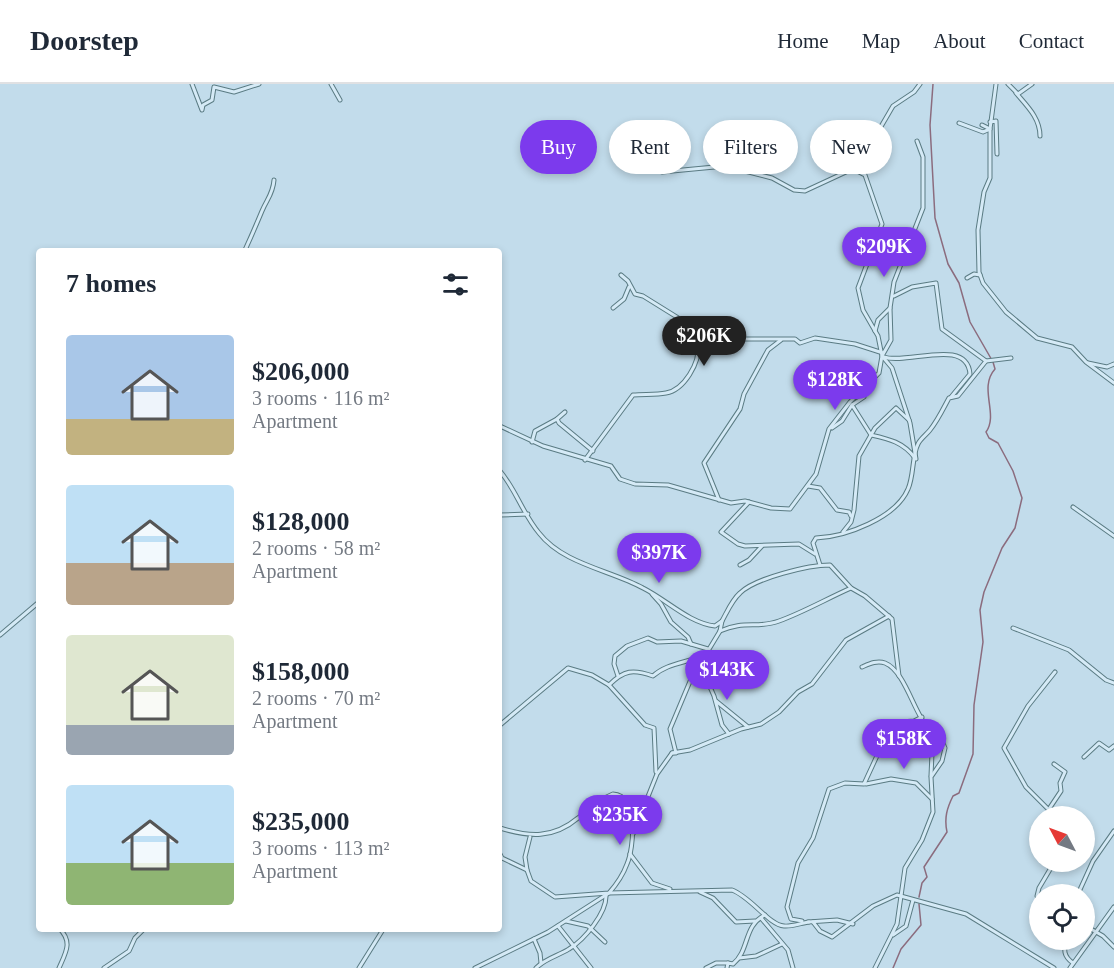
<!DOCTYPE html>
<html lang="en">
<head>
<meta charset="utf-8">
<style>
  :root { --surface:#fff; --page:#f2f2f3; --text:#1f2937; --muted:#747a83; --line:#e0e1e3; --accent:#7c3aed }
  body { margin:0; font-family:Georgia,serif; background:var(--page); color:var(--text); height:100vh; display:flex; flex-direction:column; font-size:22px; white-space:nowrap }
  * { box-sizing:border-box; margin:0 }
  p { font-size:20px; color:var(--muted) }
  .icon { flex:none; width:33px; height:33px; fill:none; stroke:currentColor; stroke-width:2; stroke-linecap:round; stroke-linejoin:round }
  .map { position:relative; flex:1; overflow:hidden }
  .details { position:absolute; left:36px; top:164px; width:466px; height:684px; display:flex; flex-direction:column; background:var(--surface); border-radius:6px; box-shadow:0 3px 9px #0003 }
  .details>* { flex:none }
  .banner { position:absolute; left:520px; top:36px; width:502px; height:54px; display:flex; gap:12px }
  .needle { width:39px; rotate:311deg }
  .buttons { position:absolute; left:1029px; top:722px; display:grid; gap:12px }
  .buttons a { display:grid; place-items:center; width:66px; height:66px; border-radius:50%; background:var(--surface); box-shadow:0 3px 9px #0003; font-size:30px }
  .price { position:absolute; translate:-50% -51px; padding:0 14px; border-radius:21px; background:var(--accent); color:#fff; font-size:20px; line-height:39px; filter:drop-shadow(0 2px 3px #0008) }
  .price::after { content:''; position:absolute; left:50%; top:36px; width:18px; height:14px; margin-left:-9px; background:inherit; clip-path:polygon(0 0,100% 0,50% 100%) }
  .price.active { background:#222; color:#fff }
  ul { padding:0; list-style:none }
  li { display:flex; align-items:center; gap:18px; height:150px; padding:0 30px }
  li span { display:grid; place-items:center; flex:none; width:168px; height:120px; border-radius:6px; color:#555 }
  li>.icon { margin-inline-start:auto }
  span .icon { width:72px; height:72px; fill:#fffc; stroke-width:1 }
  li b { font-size:26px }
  h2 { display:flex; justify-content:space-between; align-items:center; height:72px; padding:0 30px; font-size:26px }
  .pill { padding:0 21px; border-radius:27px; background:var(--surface); box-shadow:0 3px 9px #0003; font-size:21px; line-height:54px }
  .pill.active { background:var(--accent); color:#fff }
  header { display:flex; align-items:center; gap:36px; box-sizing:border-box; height:84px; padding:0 30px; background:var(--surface); border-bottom:2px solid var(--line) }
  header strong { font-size:28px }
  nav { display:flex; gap:33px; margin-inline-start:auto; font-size:21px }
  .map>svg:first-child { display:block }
</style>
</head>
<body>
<header>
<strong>Doorstep</strong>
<nav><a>Home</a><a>Map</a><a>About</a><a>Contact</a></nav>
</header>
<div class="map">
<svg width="1114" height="884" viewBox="0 0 1114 884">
  <rect width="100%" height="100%" fill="#c2dceb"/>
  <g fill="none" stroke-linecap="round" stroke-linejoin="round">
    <g stroke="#8b6c7e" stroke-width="1.5">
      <path d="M919,813L922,799L927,793L924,783L947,748C944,734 947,724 953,712L959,709L973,670L974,621L983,558L980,526L984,508L1002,464L1015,444L1022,414L1013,387L998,359L989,354L986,348C999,330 978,304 995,285L993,278L970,238L959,199L948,180L935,134L930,41L933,0"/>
      <polyline points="893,884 901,865 921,841 919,820"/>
    </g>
    <defs>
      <g id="minor">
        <polyline points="192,0 202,26 203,21 212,16 214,3 234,8 259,0"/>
        <polyline points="331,0 340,16"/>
        <polyline points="996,0 990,45 990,94 984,108 978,146 979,188 983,199 1006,228 1037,254 1072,263 1086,278 1114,299"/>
        <polyline points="1008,0 1018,10 1032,0"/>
        <path d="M1016,9C1027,22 1040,34 1040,52"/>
        <polyline points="990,38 996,37 997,70"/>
        <polyline points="959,39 983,48 990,45"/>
        <polyline points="982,41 988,44"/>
        <polyline points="847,86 855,86 865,91 882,140 858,204 863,226 878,252 882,272 892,284 910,339 916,375"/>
        <polyline points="662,88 725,82 772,94 794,106 805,107 846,88 872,58 893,22 914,8 920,0"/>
        <path d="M245,166C251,153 257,139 262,127C267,115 273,110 274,96"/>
        <polyline points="621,191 628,197 635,210 643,212 680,235 727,248 737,255 795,255 800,259 815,254 855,260 883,269"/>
        <polyline points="967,194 974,190 980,191"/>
        <polyline points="894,212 912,203 936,199 942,245 986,277"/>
        <polyline points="613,224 624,215 629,203"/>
        <polyline points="875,247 878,236 890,224 894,198 923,124 923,73 917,57"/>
        <path d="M884,273C907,281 967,253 970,290L951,313"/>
        <polyline points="1088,279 1107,283 1114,280"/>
        <path d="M866,304L864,313L852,321L871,351C889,355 903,358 915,374"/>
        <polyline points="565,328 557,335 559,339 593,367"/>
        <polyline points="500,342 543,362 611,382 620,395 635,400 668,401 731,419 745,417 771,424 790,425 816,390 829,345 850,318 879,289 882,272 891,256 890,224"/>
        <polyline points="832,344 842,337 852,321"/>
        <polyline points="532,358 535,347 557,335"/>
        <path d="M585,376L633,311C644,310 656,311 666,309C684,306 700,279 698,261C698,252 692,249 695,239"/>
        <path d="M500,387C516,406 523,430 539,449C563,480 610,486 643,504C667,516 689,539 715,542L722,537L720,547L691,595L670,645L676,669H672"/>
        <polyline points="808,402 820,404 837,426 849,428 851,432"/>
        <polyline points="719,416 704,379 740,325 744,310 768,266 781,256"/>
        <polyline points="749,418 721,448 738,460 745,462 799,460 815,470"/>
        <polyline points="1073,423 1114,452"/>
        <polyline points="500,431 528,430"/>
        <polyline points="843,448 851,438 854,426 859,372 875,344 896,324 909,336"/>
        <polyline points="740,481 749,476 762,462"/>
        <path d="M820,481L813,459L816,454C845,453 896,434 908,405C914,392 912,371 918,360C920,355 927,350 930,346C938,336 943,325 949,314L958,312L986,277L1011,274"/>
        <polyline points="652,510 661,520 671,538 688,553 691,560"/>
        <path d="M722,537C727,528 732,516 740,509C755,494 809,481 830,481L851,504L865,512L892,535L899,592"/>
        <polyline points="1013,544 1069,566 1106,596 1114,599"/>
        <path d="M720,547C744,536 758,545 779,537C804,528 826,515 851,504"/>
        <polyline points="0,551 39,518"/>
        <polyline points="704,574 703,587 714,612 722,641 729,650"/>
        <path d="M862,583C869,580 877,576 885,579C905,587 914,629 928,644C936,652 941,652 945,664L942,677L931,693L933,728L922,756L905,784L897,840L875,884"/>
        <polyline points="618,592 614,580 615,572 627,562 648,554 657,558 681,557 708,565"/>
        <path d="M609,601C624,586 633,585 653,592C667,579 687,579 704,571"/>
        <polyline points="716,617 748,643"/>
        <polyline points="500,641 568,584 592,591 609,601 645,641 654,644 656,688"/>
        <polyline points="1084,673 1099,659 1109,666 1114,662"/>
        <polyline points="931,692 932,669 941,654"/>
        <polyline points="866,700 891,695 916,699 932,715"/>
        <polyline points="1049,725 1061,707 1060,699 1065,688 1054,680"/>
        <polyline points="1055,732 1026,703 1004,664 1028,622 1055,588"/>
        <path d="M500,744C529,753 553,755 578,734C590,725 598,716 613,710C639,711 634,764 627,780C623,791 616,801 609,809L555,813L531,797L527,786L502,774L500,770"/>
        <polyline points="633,750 657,690 672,669 690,666 741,645 761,640 779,628 798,608 812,600 846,556 889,532"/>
        <polyline points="630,770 652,799 670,805"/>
        <polyline points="527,786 525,773 530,753"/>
        <polyline points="700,808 713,814 736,838 755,837"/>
        <polyline points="1078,810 1093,777 1114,747"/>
        <polyline points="1040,814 1037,812 1039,804 1055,777"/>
        <polyline points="761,834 788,866 793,884"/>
        <polyline points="566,837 588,842 605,858"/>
        <polyline points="802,837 791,835 787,823 798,779 813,754 829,705 845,699 864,700 882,661 901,638 914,637 922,633"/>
        <polyline points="808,838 837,836 853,840"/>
        <polyline points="813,838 820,847 832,853 873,822 897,811 966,830 1054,884"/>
        <polyline points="1084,841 1103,852 1114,863"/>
        <polyline points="558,842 591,884"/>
        <path d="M59,844C73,858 66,868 59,884"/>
        <polyline points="893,851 906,842 913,816"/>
        <polyline points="534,855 540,869 541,879"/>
        <path d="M1066,855C1064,866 1063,872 1073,879"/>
        <polyline points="739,874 756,872 782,860"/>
        <polyline points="104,884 129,867 135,854 145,844"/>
        <polyline points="359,884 384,844"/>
        <path d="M475,884L548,848L609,809L732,806C751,813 769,841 784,842C791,843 801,839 809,838"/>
        <path d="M536,884C546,874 558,872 569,865C584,856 607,829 606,811"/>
        <polyline points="706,884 716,879 728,879"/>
        <path d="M727,884L728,879L733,880C750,866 743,842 765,831"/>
        <polyline points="1070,884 1114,823"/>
      </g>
    </defs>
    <use href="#minor" stroke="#5a7b83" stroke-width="5"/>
    <use href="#minor" stroke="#d5eaf6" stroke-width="3"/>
  </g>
</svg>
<div class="buttons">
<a><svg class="needle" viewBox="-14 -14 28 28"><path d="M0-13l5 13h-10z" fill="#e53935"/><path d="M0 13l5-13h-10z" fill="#747a83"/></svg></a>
<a><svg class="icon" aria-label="locate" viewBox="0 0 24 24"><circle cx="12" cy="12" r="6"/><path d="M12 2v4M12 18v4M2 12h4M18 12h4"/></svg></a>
</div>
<b class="price" style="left:884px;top:194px">$209K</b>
<b class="price active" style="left:704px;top:283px">$206K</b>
<b class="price" style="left:835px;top:327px">$128K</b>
<b class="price" style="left:659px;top:500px">$397K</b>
<b class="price" style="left:727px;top:617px">$143K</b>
<b class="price" style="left:904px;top:686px">$158K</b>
<b class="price" style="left:620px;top:762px">$235K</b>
<div class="banner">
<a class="pill active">Buy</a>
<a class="pill">Rent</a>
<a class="pill">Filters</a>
<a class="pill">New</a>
</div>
<section class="details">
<h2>7 homes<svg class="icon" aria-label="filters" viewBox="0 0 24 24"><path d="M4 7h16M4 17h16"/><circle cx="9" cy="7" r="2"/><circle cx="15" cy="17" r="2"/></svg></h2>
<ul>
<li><span style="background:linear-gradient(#a9c7e8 70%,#c2b280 0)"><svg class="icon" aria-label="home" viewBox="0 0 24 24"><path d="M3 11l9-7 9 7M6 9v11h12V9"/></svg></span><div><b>$206,000</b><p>3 rooms · 116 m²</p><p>Apartment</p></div></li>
<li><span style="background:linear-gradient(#bfe0f5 65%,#b9a48a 0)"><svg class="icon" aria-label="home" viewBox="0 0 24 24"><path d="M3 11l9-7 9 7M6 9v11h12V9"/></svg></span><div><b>$128,000</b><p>2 rooms · 58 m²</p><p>Apartment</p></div></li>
<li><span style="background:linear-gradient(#dfe7d0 75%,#9aa5b1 0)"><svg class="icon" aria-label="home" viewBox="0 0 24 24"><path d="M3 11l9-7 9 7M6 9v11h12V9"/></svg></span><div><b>$158,000</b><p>2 rooms · 70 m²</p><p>Apartment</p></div></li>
<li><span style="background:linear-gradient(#bfe0f5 65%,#8fb573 0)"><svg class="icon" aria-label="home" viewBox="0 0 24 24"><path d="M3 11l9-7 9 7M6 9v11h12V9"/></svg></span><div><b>$235,000</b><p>3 rooms · 113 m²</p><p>Apartment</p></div></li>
</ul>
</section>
</div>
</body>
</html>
